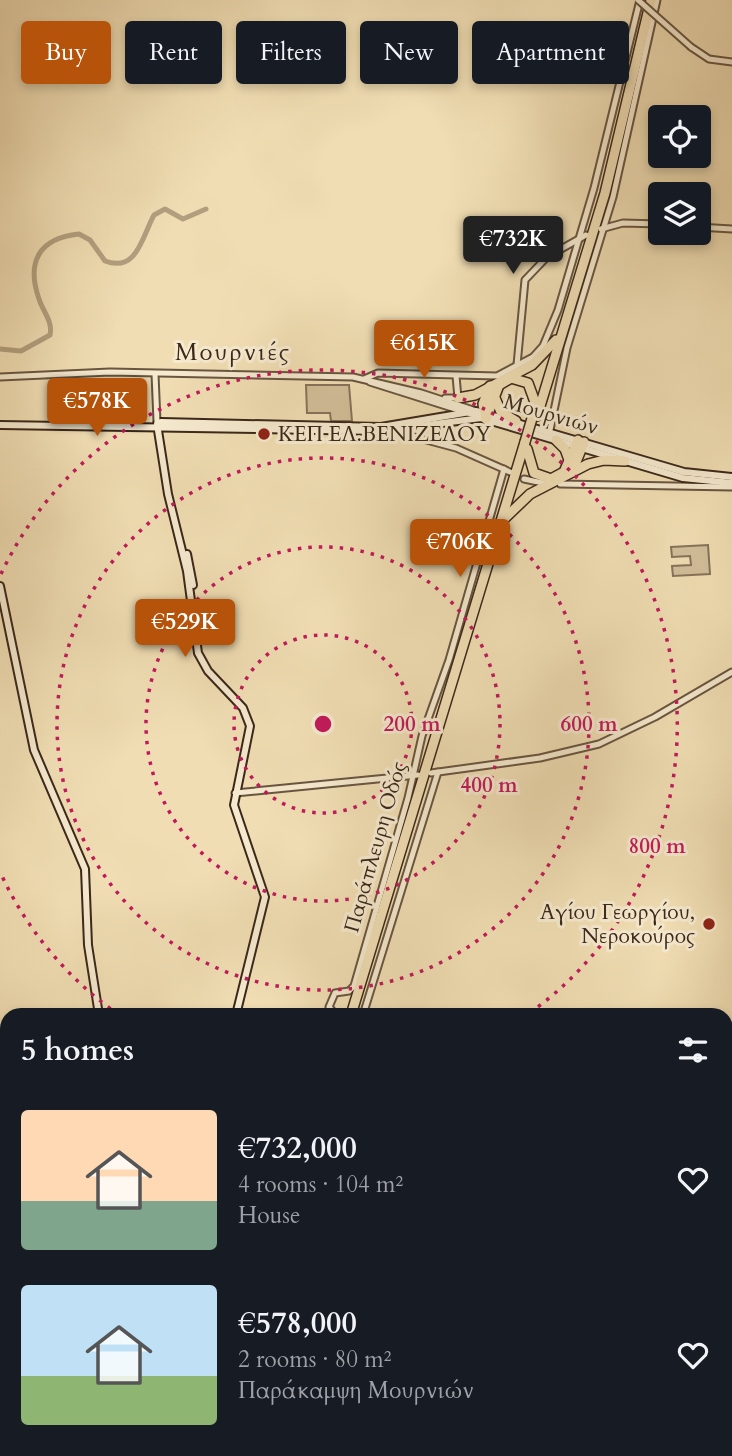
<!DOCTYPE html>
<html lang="en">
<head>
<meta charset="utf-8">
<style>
  :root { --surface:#171b24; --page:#20242c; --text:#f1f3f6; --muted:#9ea1a6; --accent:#b45309 }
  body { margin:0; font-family:Cardo,serif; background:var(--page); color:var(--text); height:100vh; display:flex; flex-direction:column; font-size:26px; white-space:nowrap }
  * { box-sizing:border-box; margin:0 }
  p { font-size:23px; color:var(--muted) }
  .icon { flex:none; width:38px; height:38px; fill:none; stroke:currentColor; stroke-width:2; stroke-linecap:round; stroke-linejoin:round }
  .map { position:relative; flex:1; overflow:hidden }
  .side { position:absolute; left:0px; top:1008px; width:733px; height:448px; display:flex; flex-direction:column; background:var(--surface); border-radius:21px 21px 0 0; box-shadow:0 4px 10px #0003 }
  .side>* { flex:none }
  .guide { position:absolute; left:21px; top:21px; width:691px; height:63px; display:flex; gap:14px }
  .controls { position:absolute; left:648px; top:105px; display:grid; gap:14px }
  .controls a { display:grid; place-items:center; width:63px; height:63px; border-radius:7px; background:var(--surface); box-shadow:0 4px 10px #0003; font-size:35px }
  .price { position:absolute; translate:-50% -60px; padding:0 16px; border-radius:7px; background:var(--accent); color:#fff; font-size:23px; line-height:46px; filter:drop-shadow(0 2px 4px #0008) }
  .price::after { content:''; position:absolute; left:50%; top:42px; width:21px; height:16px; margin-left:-10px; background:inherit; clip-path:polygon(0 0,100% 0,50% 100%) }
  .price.current { background:#222; color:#fff }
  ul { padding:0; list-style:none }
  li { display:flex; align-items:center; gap:21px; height:175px; padding:0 21px }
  li span { display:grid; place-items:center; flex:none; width:196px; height:140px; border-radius:7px; color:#555 }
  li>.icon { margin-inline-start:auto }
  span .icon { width:84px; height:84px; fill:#fffc; stroke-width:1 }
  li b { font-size:30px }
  h2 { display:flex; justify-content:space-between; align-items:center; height:84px; padding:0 21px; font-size:30px }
  .tag { padding:0 24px; border-radius:7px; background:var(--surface); box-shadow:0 4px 10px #0003; font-size:24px; line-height:63px }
  .tag.current { background:var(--accent); color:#fff }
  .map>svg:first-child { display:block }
</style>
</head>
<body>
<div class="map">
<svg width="732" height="1456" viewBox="0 0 732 1456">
  <rect width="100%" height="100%" fill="#f0ddb3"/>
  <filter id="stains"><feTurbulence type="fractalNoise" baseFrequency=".00286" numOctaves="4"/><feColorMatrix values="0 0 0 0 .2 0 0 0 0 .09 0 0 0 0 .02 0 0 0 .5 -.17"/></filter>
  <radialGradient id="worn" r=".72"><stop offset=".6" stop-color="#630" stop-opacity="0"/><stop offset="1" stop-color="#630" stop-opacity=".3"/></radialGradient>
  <g fill="#d1be99" stroke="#86735a" stroke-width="2">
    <polygon points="306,385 349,385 352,421 331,421 330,413 307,413"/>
    <polygon points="708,545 710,574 673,576 672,566 691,565 690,556 672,557 671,547"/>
  </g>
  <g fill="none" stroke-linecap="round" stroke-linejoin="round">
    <path stroke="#b29f7f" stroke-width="5" d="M0,349L21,351L50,335C53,321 43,312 39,299C26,262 39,238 79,234L90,240L105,261C137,273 142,237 154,215L165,209L183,219L206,209"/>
    <defs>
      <g id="tertiary">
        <polyline points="691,47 709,59 732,62"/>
        <polyline points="698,227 732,229"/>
        <polyline points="601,229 623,223 660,224"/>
        <polyline points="517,365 525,280 547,257 586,235"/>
        <polyline points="155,374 157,422"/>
        <polyline points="0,377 110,372 353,377 421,393 476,411"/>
        <polyline points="364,379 378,373 497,376 533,357 543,346 558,310 594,188 640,0"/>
        <polyline points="370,382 484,418"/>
        <polyline points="445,398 458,398 456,376"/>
        <polyline points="550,430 567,348 613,197 657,0"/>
        <polyline points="393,431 456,448 510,472"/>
        <polyline points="524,479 543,483"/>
        <polyline points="560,484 732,487"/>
        <polyline points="431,773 540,758 599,744 655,717 732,672"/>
        <polyline points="235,793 418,775"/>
        <polyline points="336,1015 329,1007 335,993 349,991 354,986 408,798 422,736 449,660 504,469"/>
        <polyline points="363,1015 438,772"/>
        <polyline points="0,1267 7,1261"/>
        <polyline points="348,1449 349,1456"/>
        <polyline points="363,1449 365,1456"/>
      </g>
      <g id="secondary">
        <polyline points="161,422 381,427 476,411 684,472 732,477"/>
        <polyline points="157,424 168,494 187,571 198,653 208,671 243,708 250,726 234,805 265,897 236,1015"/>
        <polyline points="0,425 381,431 481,418 683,478 732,483"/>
        <polyline points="187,554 193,585"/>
        <polyline points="0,586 34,750 85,869 88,945 99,1015"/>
        <polyline points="0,1034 7,1045"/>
        <polyline points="0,1090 7,1080"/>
        <polyline points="0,1172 7,1173"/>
        <polyline points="726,1191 732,1189"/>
        <polyline points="120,1449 126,1456"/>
        <polyline points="134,1449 135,1456"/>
      </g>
      <g id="motorway">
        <polyline points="458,398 475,395 532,365 556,340"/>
        <polyline points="495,398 501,412 516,421"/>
        <polyline points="537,416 605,193 651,0"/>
        <polyline points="486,419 499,385 511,378 528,383 536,405"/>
        <polyline points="486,419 483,404 490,386"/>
        <polyline points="556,440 565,449 569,460"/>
        <polyline points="527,449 534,473 551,479 564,472 578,440"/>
        <polyline points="572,472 584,442"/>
        <polyline points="505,518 530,494 588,464 604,460 625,461"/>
        <polyline points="351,1015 525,442"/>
        <polyline points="358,1449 359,1456"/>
      </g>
    </defs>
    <use href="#tertiary" stroke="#685540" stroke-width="9"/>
    <use href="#secondary" stroke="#3b281a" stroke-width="10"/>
    <use href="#motorway" stroke="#3b281a" stroke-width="12"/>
    <use href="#tertiary" stroke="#f5e9ce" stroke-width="5"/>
    <use href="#secondary" stroke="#f5e9ce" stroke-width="6"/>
    <use href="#motorway" stroke="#f0ddb3" stroke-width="9"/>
    <defs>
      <polyline id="tertiary-bridge" points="638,0 691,47"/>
      <polyline id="motorway-bridge" points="525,442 533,415"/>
    </defs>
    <use href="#tertiary-bridge" stroke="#685540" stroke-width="9" stroke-linecap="butt"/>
    <use href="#motorway-bridge" stroke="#3b281a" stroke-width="12" stroke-linecap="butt"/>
    <use href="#tertiary-bridge" stroke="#f5e9ce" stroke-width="5"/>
    <use href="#motorway-bridge" stroke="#f0ddb3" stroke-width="9"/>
  </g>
  <g fill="none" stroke="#c2185b" stroke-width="3.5" stroke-dasharray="3.5 7">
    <circle cx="323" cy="724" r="89"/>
    <circle cx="323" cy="724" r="177"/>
    <circle cx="323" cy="724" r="266"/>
    <path d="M119 1015A355 355 0 0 1 1 874M1 574A355 355 0 1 1 527 1015"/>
  </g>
  <g fill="#8f2418" stroke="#f5e9ce" stroke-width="2.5">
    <circle cx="264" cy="434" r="7"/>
    <circle cx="709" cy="924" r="7"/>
  </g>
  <g text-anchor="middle" stroke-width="6" stroke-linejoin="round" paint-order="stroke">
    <g font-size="21" fill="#3b281a" stroke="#f5e9ce">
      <text transform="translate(551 414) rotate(16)" y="7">Μουρνιών</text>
      <text transform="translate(375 847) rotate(-74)" y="7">Παράπλευρη Οδός</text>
    </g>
    <g font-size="21" fill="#3b281a" stroke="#f5e9ce" text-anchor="start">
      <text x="278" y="441">ΚΕΠ ΕΛ.ΒΕΝΙΖΕΛΟΥ</text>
      <text x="695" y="919" text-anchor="end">Αγίου Γεωργίου,<tspan x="695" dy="24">Νεροκούρος</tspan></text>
    </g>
    <g font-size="24" letter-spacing="2" fill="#3b281a" stroke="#f5e9ce">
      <text x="233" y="360">Μουρνιές</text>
    </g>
  </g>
  <circle cx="323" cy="724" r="10" fill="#c2185b" stroke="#f5e9ce" stroke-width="3.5"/>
  <g font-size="21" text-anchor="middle" font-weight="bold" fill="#c2185b" stroke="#f5e9ce" stroke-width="6" stroke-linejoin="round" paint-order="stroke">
    <text x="412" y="731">200 m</text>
    <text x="589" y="731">600 m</text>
    <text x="489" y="792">400 m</text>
    <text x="657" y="853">800 m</text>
  </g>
  <rect width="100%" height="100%" filter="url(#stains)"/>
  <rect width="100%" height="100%" fill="url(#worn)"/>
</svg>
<div class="controls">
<a><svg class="icon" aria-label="locate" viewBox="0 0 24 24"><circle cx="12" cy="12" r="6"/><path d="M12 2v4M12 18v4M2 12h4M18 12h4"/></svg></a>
<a><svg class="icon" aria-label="layers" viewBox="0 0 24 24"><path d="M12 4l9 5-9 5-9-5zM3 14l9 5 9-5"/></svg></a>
</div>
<b class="price current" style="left:513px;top:276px">€732K</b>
<b class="price" style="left:424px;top:380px">€615K</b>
<b class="price" style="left:97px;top:438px">€578K</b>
<b class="price" style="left:460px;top:579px">€706K</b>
<b class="price" style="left:185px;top:659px">€529K</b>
<div class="guide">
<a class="tag current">Buy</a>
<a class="tag">Rent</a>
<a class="tag">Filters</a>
<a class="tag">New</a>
<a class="tag">Apartment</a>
</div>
<section class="side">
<h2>5 homes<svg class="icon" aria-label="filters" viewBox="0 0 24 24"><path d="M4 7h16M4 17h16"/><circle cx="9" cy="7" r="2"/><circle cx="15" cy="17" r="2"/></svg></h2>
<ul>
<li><span style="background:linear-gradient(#ffd9b3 65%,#7fa58c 0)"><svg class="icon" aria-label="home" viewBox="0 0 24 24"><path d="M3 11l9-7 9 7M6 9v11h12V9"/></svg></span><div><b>€732,000</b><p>4 rooms · 104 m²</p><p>House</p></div><svg class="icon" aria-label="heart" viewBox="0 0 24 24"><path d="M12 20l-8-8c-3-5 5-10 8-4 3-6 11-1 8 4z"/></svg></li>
<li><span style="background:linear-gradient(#bfe0f5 65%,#8fb573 0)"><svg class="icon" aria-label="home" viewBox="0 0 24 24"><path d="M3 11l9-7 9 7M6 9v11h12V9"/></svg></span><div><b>€578,000</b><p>2 rooms · 80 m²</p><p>Παράκαμψη Μουρνιών</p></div><svg class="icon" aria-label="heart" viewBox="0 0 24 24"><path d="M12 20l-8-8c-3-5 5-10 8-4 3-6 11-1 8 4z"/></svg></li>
</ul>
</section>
</div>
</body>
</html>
